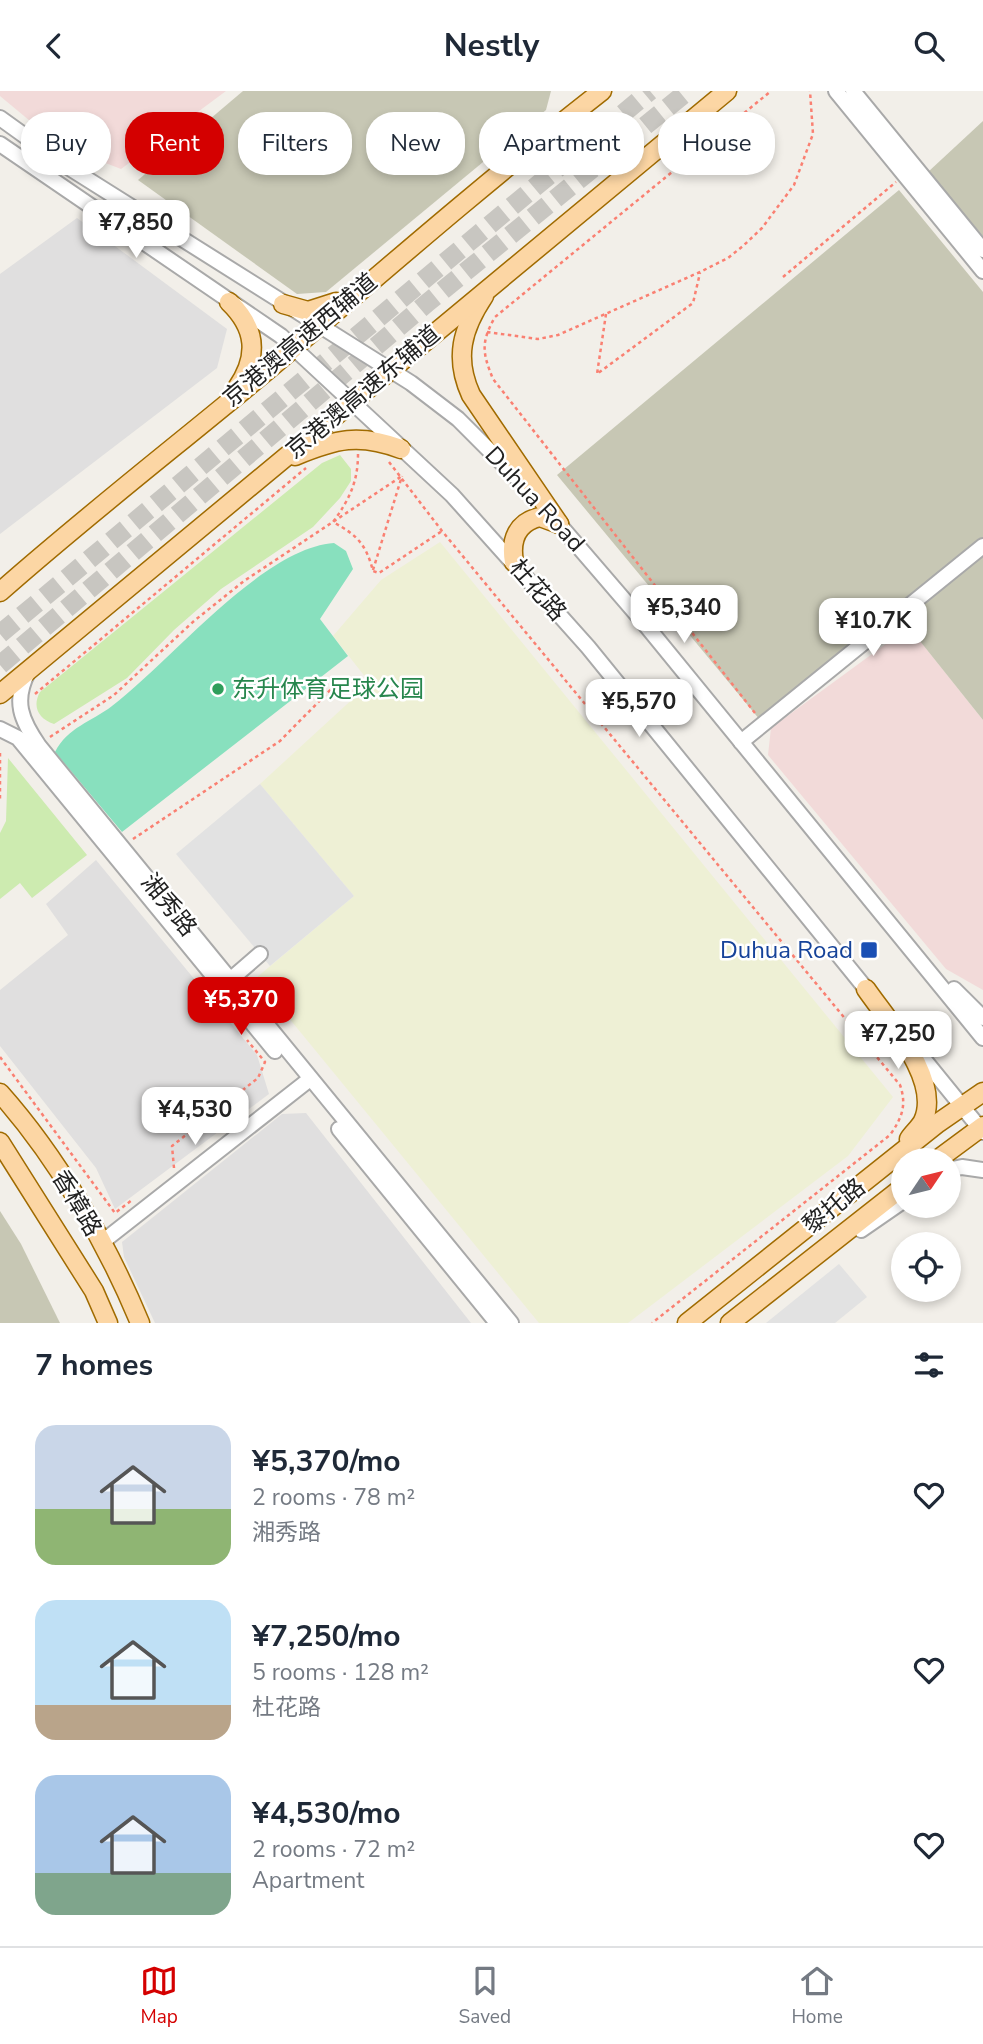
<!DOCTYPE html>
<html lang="en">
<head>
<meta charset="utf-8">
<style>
  :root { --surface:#fff; --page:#f2f2f3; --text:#1f2937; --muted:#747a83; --line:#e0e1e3; --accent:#d40000 }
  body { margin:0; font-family:"Nunito Sans","Noto Sans SC",sans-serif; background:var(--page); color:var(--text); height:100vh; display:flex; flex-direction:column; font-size:26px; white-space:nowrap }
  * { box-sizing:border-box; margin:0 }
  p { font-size:23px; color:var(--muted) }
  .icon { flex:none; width:38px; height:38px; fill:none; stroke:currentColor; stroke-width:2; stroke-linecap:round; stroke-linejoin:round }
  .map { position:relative; height:1232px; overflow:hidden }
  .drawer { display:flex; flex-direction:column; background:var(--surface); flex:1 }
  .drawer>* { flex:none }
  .top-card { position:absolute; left:21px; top:21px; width:942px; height:63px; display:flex; gap:14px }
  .needle { width:46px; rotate:55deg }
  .tools { position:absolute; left:891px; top:1057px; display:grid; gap:14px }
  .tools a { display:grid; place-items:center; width:70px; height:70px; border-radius:50%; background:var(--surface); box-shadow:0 4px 10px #0003; font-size:35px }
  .price { position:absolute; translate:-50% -60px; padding:0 16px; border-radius:14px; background:#fff; color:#222; font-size:23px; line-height:46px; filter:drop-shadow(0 2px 4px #0008) }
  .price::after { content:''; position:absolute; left:50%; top:42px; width:21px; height:16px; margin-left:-10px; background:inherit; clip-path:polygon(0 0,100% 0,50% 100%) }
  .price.on { background:var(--accent); color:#fff }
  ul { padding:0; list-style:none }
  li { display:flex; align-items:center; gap:21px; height:175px; padding:0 35px }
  li span { display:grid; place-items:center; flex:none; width:196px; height:140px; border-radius:21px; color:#555 }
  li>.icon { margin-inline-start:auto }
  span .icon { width:84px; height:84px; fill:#fffc; stroke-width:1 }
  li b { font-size:30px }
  h2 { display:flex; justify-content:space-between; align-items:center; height:84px; padding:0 35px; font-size:30px }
  .chip { padding:0 24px; border-radius:28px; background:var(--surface); box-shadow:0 4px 10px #0003; font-size:24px; line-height:63px }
  .chip.on { background:var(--accent); color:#fff }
  header { display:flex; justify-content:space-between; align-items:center; height:91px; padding:0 35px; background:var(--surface); font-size:32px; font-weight:700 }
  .tabs { display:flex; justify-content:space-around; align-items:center; height:98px; border-top:2px solid var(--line); background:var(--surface); font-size:19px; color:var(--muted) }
  .tabs a { display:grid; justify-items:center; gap:4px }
  .tabs .on { color:var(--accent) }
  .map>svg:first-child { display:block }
</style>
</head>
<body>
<header><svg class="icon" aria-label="back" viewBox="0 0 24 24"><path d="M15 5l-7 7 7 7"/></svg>Nestly<svg class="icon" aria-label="search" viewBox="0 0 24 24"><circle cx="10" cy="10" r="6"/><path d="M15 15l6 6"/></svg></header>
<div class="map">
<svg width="983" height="1232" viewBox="0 0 983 1232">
  <rect width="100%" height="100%" fill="#f2efe9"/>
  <g fill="#e0dfdf">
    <polygon points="77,127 227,238 217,277 0,443 0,183"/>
    <polygon points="96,769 257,964 269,1003 115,1118 96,1077 0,955 0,899 68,844 46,813"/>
    <polygon points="306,1022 471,1232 155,1232 124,1166 122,1151 282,1023"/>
  </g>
  <g fill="#f2dad9">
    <polygon points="0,0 226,0 121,78 59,54 0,5"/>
    <polygon points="909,536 983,629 983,899 946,878 768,664 771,637"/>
  </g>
  <g fill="#c7c7b4">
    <polygon points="243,0 551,0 546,19 326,201 297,203 138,89"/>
    <polygon points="983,30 983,145 928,81"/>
    <polygon points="899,99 983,201 983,629 892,515 760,629 557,384"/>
    <polygon points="0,1120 21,1153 60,1232 0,1232"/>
  </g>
  <polygon fill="#eef0d5" points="440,451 893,1006 848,1065 628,1232 539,1232 256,887 354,805 260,693 370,592 333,545 381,489"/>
  <g fill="#cdebb0">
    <path d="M340,364L351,378V390L340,407L313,436L221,498L174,539L127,587L54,633C38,628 32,615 40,601L322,372Z"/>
    <polygon points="8,667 87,764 32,807 20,792 0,808 0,742 6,730"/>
  </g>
  <path fill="#88e0be" d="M334,452L346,460L353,478L320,528L348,565L122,741L55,661C68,636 91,631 112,615C170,571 262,457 334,452Z"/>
  <g fill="#e2e2e2">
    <polygon points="260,693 354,805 270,875 176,763"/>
    <polygon points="839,1173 867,1206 835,1232 766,1232"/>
  </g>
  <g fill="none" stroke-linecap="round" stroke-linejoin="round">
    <g stroke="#c8c6c1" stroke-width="19" stroke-dasharray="19 10" stroke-linecap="butt">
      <polyline points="0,543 650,0"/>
      <polyline points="0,574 427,212 688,0"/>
    </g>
    <defs>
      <g id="minor">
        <polyline points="836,0 983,180"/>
        <polyline points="853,0 983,159"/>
        <polyline points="0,27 68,76 411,292 458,328 527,397"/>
        <polyline points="0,53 281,245 452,404 588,556 871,904"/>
        <polyline points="552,425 644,532 983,947"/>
        <path d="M28,581C13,610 21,629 39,655L511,1232"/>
        <polyline points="0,638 18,647 275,960"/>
        <polyline points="741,651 983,455"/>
        <polyline points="230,889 260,863"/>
        <polyline points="954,898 983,927"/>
        <polyline points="913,955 983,1041"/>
        <polyline points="339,1038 497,1232"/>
        <polyline points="948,1079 962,1076 983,1079"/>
        <polyline points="861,1139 903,1110"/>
        <polyline points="101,1152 310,988"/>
      </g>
      <g id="major">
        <path d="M484,205C462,238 454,267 471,304L559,433"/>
        <path d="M229,211C256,237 259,265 237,297"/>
        <polyline points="283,213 308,220 336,211"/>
        <path d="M295,365C336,348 359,342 401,358"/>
        <path d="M514,471C510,449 517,431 540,426L559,433"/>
        <path d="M0,501C87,424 179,353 269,278C379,184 488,89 602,0"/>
        <polyline points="0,603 727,0"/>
        <path d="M866,898C888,930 942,989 923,1030C920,1036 913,1042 909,1048"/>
        <path d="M0,1002C57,1066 107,1152 140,1232"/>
        <polyline points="0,1051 94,1200 108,1232"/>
        <polyline points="937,1069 983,1035"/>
        <polyline points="687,1232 938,1032 983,1001"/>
        <polyline points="730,1232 903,1096"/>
      </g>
    </defs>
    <use href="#minor" stroke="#a9a9a9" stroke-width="18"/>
    <use href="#major" stroke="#a06b00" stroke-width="21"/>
    <g stroke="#fa8072" stroke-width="2.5" stroke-dasharray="3.5 3.5" stroke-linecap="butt">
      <polyline points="783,186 896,91"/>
      <polyline points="606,223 597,283 693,212 700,182"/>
      <polyline points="487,241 538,248 558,244 700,181 728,167 743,155 762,137 794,94 813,43 810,0"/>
      <path d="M358,363C358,391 349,409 333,431C357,444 366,453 373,480L379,482L442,440"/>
      <path d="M389,371L442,440L900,994C907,1014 902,1027 890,1044L652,1232"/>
      <polyline points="373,479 402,385"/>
      <polyline points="35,603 306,377"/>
      <path d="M755,622L493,288C482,261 481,251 495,226L771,0"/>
      <polyline points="50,646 114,604 194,530 244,490 402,385"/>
      <polyline points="0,662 0,709"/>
      <polyline points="133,748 280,650 342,587"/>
      <polyline points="0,966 115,1122 132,1109"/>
      <polyline points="174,1077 172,1055 258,987 265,971 247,949"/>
    </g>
    <use href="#minor" stroke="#fff" stroke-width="14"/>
    <use href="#major" stroke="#fcd6a4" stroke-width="18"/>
  </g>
  <circle fill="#2e9e5b" stroke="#fff" stroke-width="2.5" cx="218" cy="598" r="7"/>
  <rect fill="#1a4fb4" stroke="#fff" stroke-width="2.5" x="860" y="850" width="18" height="18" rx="3.5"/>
  <g text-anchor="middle" stroke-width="5" stroke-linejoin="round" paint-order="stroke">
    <g font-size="24" fill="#222" stroke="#fff">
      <text transform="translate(300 249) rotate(-40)" y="8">京港澳高速西辅道</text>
      <text transform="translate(363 301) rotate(-40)" y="8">京港澳高速东辅道</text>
      <text transform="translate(535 408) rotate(47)" y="8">Duhua Road</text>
      <text transform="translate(538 499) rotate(49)" y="8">杜花路</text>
      <text transform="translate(169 814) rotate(51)" y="8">湘秀路</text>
      <text transform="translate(77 1112) rotate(59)" y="8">香樟路</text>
      <text transform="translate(834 1115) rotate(-39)" y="8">黎托路</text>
    </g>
    <g font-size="24" fill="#27864d" stroke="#fff" text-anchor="start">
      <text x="232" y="606">东升体育足球公园</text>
    </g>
    <g font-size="24" fill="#164399" stroke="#fff" text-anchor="end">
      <text x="853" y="867">Duhua Road</text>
    </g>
  </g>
</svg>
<div class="tools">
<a><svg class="needle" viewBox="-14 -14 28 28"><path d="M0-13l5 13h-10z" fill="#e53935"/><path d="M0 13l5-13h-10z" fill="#747a83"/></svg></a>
<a><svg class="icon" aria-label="locate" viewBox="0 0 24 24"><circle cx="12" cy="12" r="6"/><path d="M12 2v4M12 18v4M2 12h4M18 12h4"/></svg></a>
</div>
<b class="price" style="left:136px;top:169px">¥7,850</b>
<b class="price" style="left:684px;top:554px">¥5,340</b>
<b class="price" style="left:873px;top:567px">¥10.7K</b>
<b class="price" style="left:639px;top:648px">¥5,570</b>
<b class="price on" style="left:241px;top:946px">¥5,370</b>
<b class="price" style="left:898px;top:980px">¥7,250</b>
<b class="price" style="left:195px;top:1056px">¥4,530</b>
<div class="top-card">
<a class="chip">Buy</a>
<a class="chip on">Rent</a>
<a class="chip">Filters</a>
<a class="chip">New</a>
<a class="chip">Apartment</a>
<a class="chip">House</a>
</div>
</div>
<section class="drawer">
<h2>7 homes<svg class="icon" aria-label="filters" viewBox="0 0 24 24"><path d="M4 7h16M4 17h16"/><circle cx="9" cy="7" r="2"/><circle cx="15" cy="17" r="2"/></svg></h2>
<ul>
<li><span style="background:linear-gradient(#c9d6e8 60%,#8fb573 0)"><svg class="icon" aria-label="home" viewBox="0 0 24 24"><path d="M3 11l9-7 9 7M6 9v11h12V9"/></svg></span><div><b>¥5,370/mo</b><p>2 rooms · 78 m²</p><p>湘秀路</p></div><svg class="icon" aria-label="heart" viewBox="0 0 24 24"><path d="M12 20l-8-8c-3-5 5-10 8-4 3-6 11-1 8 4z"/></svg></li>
<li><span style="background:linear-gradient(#bfe0f5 75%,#b9a48a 0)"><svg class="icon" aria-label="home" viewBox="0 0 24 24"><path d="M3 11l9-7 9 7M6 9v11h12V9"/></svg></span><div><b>¥7,250/mo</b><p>5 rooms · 128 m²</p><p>杜花路</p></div><svg class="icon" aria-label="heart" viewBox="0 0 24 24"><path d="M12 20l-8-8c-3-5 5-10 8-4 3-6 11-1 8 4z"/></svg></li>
<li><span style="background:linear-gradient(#a9c7e8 70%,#7fa58c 0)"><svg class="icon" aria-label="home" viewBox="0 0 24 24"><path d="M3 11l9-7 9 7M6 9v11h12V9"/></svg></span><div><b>¥4,530/mo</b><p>2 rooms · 72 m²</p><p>Apartment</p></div><svg class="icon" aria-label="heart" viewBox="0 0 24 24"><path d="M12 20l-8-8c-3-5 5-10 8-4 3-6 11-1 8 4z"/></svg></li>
</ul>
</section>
<nav class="tabs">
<a class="on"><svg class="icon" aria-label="map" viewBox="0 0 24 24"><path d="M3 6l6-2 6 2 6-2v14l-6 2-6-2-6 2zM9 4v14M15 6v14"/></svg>Map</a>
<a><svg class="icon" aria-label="saved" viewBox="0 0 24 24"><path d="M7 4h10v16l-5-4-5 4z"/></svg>Saved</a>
<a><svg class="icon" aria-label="home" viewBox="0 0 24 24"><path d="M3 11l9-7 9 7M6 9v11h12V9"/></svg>Home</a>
</nav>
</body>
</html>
